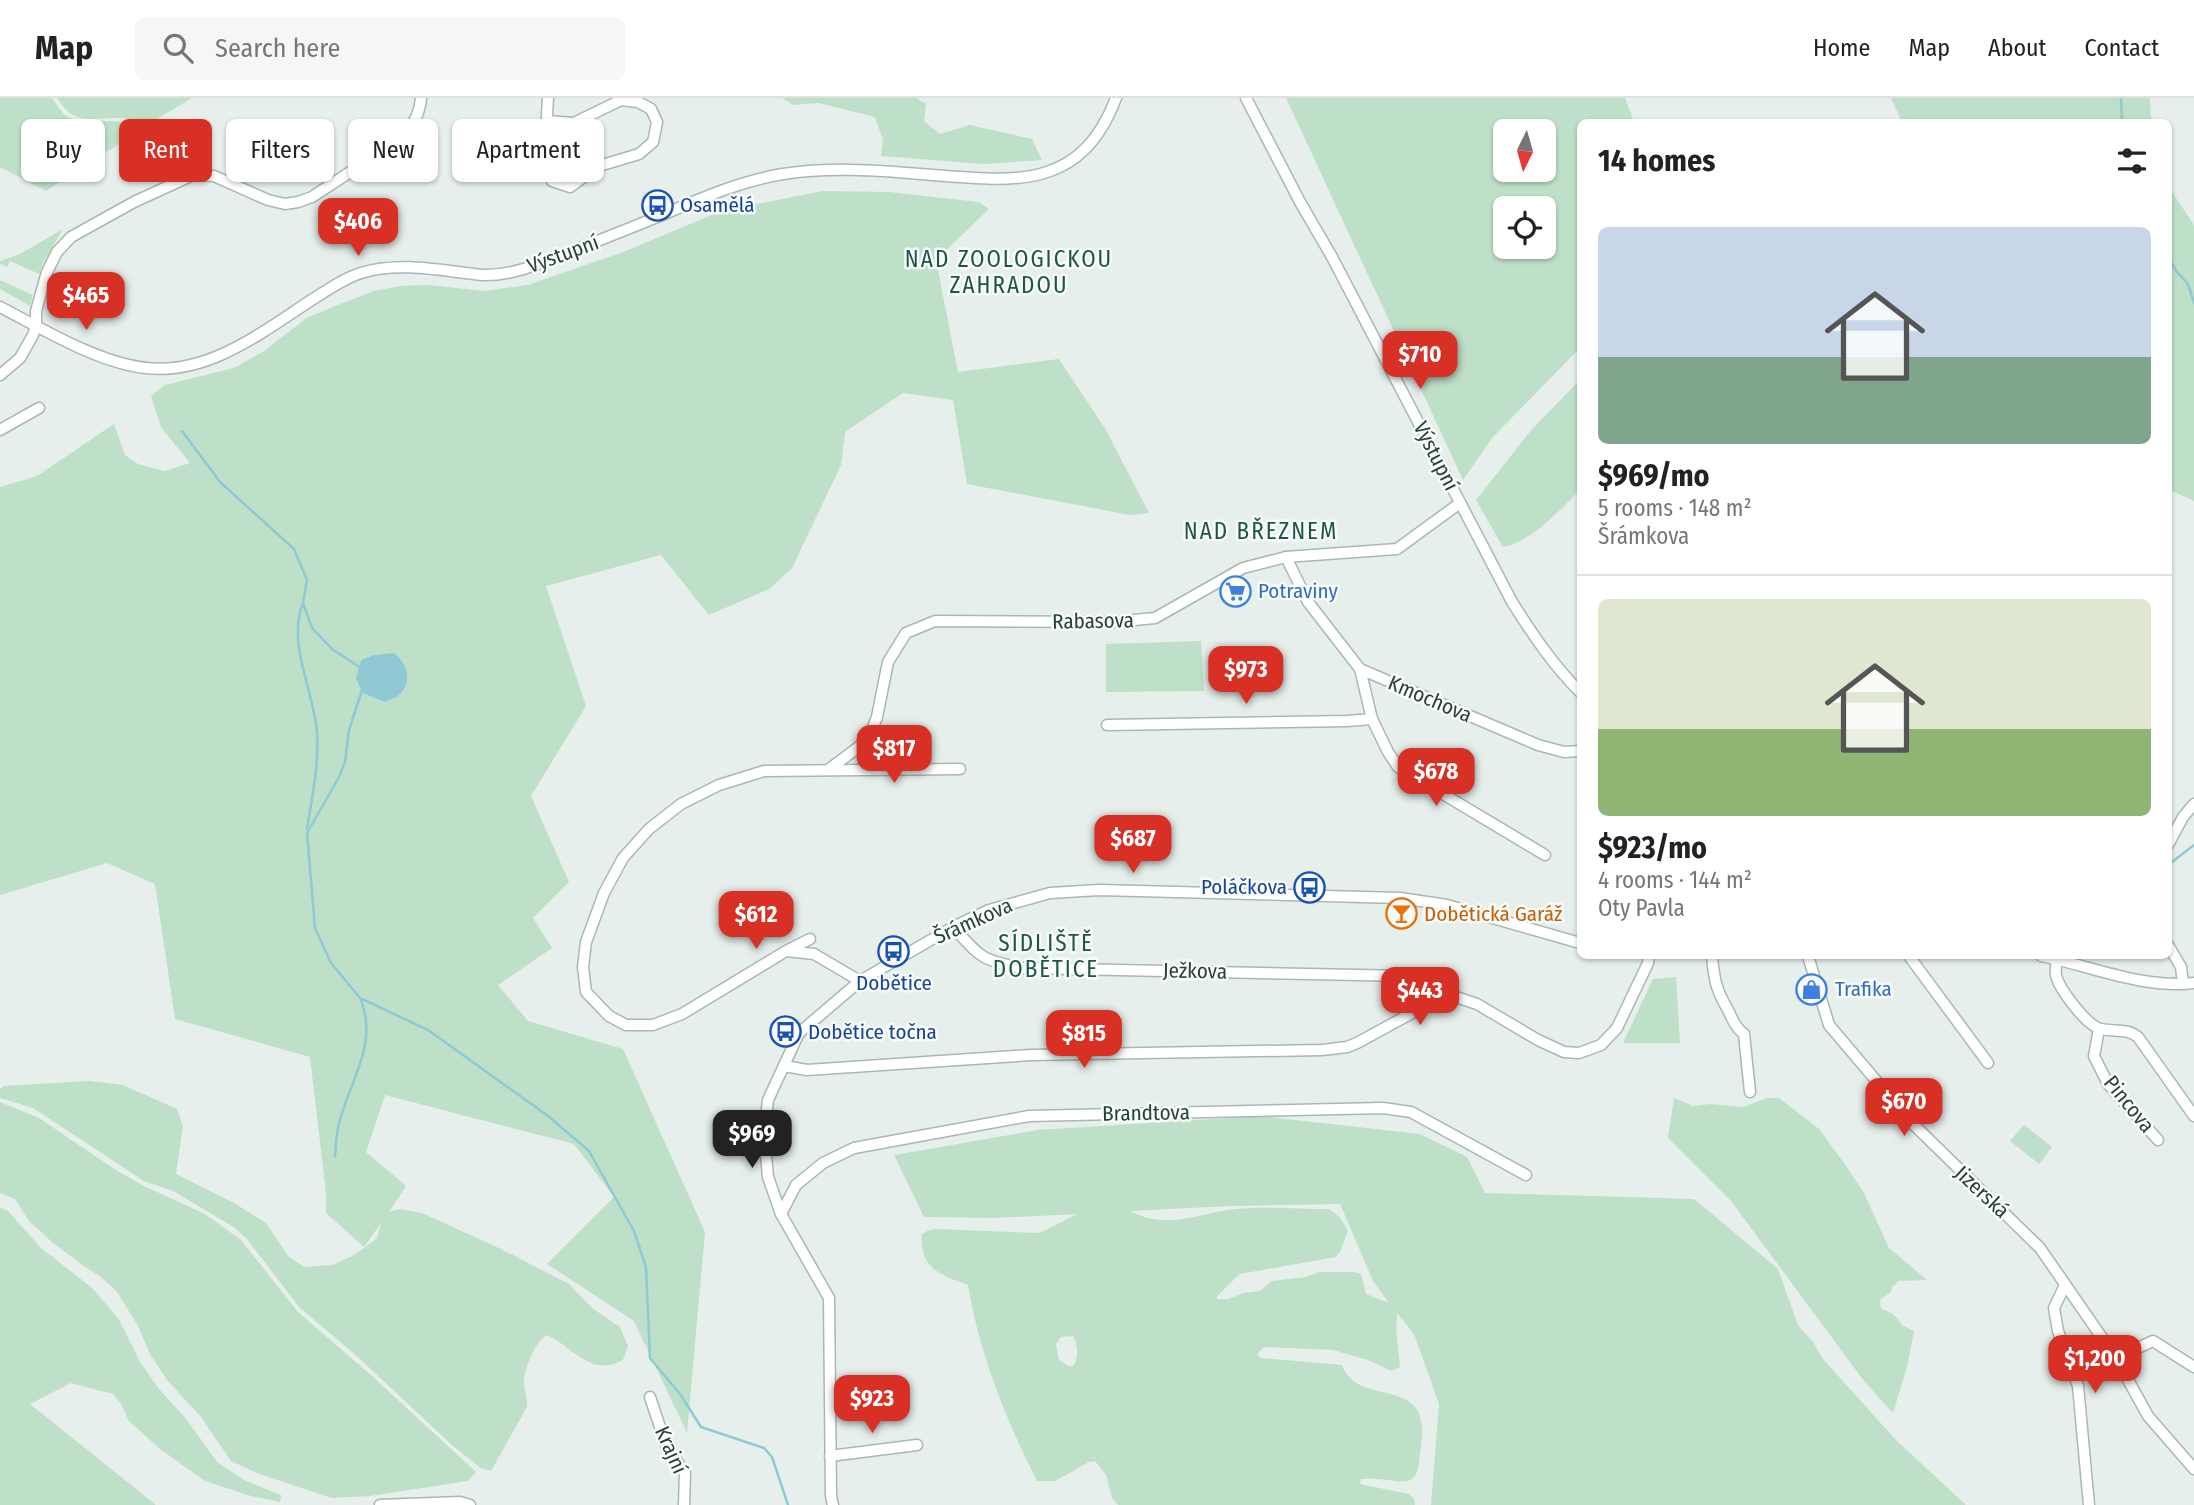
<!DOCTYPE html>
<html lang="en">
<head>
<meta charset="utf-8">
<style>
  :root { --surface:#fff; --page:#f6f6f6; --text:#222; --muted:#767676; --line:#e0e0e0; --accent:#d93025 }
  body { margin:0; font-family:"Fira Sans Condensed",sans-serif; background:var(--page); color:var(--text); height:100vh; display:flex; flex-direction:column; font-size:26px; white-space:nowrap }
  * { box-sizing:border-box; margin:0 }
  p { font-size:23px; color:var(--muted) }
  .icon { flex:none; width:38px; height:38px; fill:none; stroke:currentColor; stroke-width:2; stroke-linecap:round; stroke-linejoin:round }
  .map { position:relative; flex:1; overflow:hidden }
  .drawer { position:absolute; left:1577px; top:21px; width:595px; height:840px; display:flex; flex-direction:column; background:var(--surface); border-radius:10px; box-shadow:0 2px 5px #0004 }
  .drawer>* { flex:none }
  .hud { position:absolute; left:21px; top:21px; width:665px; height:63px; display:flex; gap:14px }
  .needle { width:46px; rotate:185deg }
  .fabs { position:absolute; left:1493px; top:21px; display:grid; gap:14px }
  .fabs a { display:grid; place-items:center; width:63px; height:63px; border-radius:10px; background:var(--surface); box-shadow:0 2px 5px #0004; font-size:35px }
  .price { position:absolute; translate:-50% -60px; padding:0 16px; border-radius:14px; background:var(--accent); color:#fff; font-size:23px; line-height:46px; filter:drop-shadow(0 2px 4px #0008) }
  .price::after { content:''; position:absolute; left:50%; top:42px; width:21px; height:16px; margin-left:-10px; background:inherit; clip-path:polygon(0 0,100% 0,50% 100%) }
  .price.current { background:#222; color:#fff }
  ul { padding:0; list-style:none }
  li { display:grid; align-content:center; gap:14px; height:371px; padding:0 21px }
  li+li { border-top:2px solid var(--line) }
  li span { display:grid; place-items:center; height:217px; border-radius:10px; color:#555 }
  li>.icon { margin-inline-start:auto }
  span .icon { width:126px; height:126px; fill:#fffc; stroke-width:1 }
  li b { font-size:30px }
  h2 { display:flex; justify-content:space-between; align-items:center; height:84px; padding:0 21px; font-size:30px }
  .pill { padding:0 24px; border-radius:10px; background:var(--surface); box-shadow:0 2px 5px #0004; font-size:24px; line-height:63px }
  .pill.current { background:var(--accent); color:#fff }
  header { display:flex; align-items:center; gap:42px; box-sizing:border-box; height:98px; padding:0 35px; background:var(--surface); border-bottom:2px solid var(--line) }
  header strong { font-size:33px }
  nav { display:flex; gap:38px; margin-inline-start:auto; font-size:24px }
  .search { width:490px; height:63px; background:var(--page); display:flex; align-items:center; gap:18px; box-sizing:border-box; padding:0 24px; border-radius:10px; color:var(--muted); font-size:26px }
  .map>svg:first-child { display:block }
</style>
</head>
<body>
<header>
<strong>Map</strong>
<div class="search"><svg class="icon" aria-label="search" viewBox="0 0 24 24"><circle cx="10" cy="10" r="6"/><path d="M15 15l6 6"/></svg>Search here</div>
<nav><a>Home</a><a>Map</a><a>About</a><a>Contact</a></nav>
</header>
<div class="map">
<svg width="2194" height="1407" viewBox="0 0 2194 1407">
  <rect width="100%" height="100%" fill="#e6efeb"/>
  <g fill="#bfe0c8" fill-rule="evenodd">
    <polygon points="0,0 52,0 63,16 84,28 101,58 46,93 0,69"/>
    <path d="M57,0H192L147,27C138,24 130,20 120,20C91,19 75,29 57,0Z"/>
    <polygon points="782,0 916,0 926,6 924,23 940,36 970,27 1032,41 1042,62 984,66 881,58 883,42 875,19 818,5 793,7"/>
    <path d="M1286,0H1625L1634,24H1580V250L1492,340L1463,382ZM1505,33H1544V72H1505ZM1505,110H1544V149H1505Z"/>
    <polygon points="1891,0 2150,0 2151,24 1902,24"/>
    <path d="M99,23C115,23 130,22 143,32L106,54L89,29L90,25Z"/>
    <polygon points="2168,88 2194,127 2194,403 2168,391"/>
    <path d="M822,93L890,94L979,104L989,111L936,162L958,274L1059,261L1106,332L1149,415L1130,417L967,386L953,302L903,295L845,334L841,367L792,470L769,491L709,517L661,457L546,488L586,608L531,698L569,784L533,820L552,850L498,887L528,923L623,951L705,1134L687,1335L634,1223L547,1166L614,1099L574,1046L385,997L366,1054L406,1088L389,1114L400,1111L422,1115L501,1151L569,1186L592,1210L620,1229L628,1248L623,1262C592,1280 574,1250 547,1237C535,1243 523,1273 524,1287C525,1295 528,1300 527,1309L491,1373L481,1370L454,1349L359,1260L299,1209L247,1141L235,1130L175,1094L144,1083L33,1010L0,1000V991L4,988L89,983L123,987L177,1011L183,1028L176,1076L234,1105L266,1125L289,1159L304,1169L333,1167L356,1156L377,1140L381,1125L364,1149L326,1115V1095L310,959L175,921L155,786L107,765L0,797V389L37,378L114,326L125,357L138,366L165,373L190,365L161,329L151,298L165,287L234,270L264,253L308,219L373,193L401,188L430,187L483,193L528,187L626,153L721,113Z"/>
    <polygon points="63,131 43,165 39,176 10,163 7,169 0,166 0,163 20,156"/>
    <polygon points="0,182 33,197 30,208 0,191"/>
    <path d="M1580,282V392C1561,411 1530,445 1503,449L1476,402L1533,330Z"/>
    <polygon points="1201,543 1204,593 1106,594 1106,546"/>
    <polygon points="1676,879 1680,945 1623,945 1653,881"/>
    <path d="M1674,1000L1693,1008L1710,1006L1743,1009L1767,1000H1779L1819,1031L1844,1065L1864,1095L1889,1150L1927,1182L1899,1183L1892,1189L1891,1194C1885,1199 1876,1200 1882,1211L1893,1216L1903,1228L1914,1233L1907,1269L1893,1315L1864,1283L1731,1103L1668,1040Z"/>
    <polygon points="0,1004 39,1020 116,1072 142,1087 205,1116 241,1142 298,1214 371,1277 476,1374 468,1383 370,1398 332,1400 257,1375 231,1363 201,1319 167,1282 150,1256 138,1228 117,1194 100,1178 85,1169 53,1145 29,1123 15,1101 0,1095"/>
    <path d="M1260,1018L1420,1036L1467,1059L1485,1095L1694,1101L1778,1171L1798,1227L1813,1244L1823,1261L1896,1342L1966,1407H1431L1439,1306L1414,1236L1397,1215L1396,1231L1400,1269L1391,1273L1371,1263L1333,1252L1264,1249L1257,1256L1261,1260L1342,1267C1356,1307 1417,1281 1422,1327C1423,1339 1420,1353 1419,1365C1416,1393 1396,1381 1377,1381C1372,1380 1367,1381 1361,1381L1360,1386L1409,1396L1414,1401L1415,1407H1118L1112,1400L1106,1377L1095,1363L1089,1364L1055,1383H1037C1006,1322 979,1255 968,1187C940,1177 919,1170 922,1136L929,1132L937,1131L1037,1135L1046,1132L1077,1116L993,1120L924,1119L894,1057L1038,1032ZM1340,1106L1373,1183L1389,1205L1366,1196L1361,1176L1354,1174H1320L1306,1179L1271,1183L1260,1193L1243,1195L1228,1201H1217V1198L1240,1176L1336,1159L1340,1154L1348,1133L1340,1119L1329,1111C1299,1111 1267,1108 1236,1111C1197,1115 1169,1133 1130,1113L1229,1108ZM1073,1238C1078,1246 1079,1260 1073,1268H1068L1059,1262L1056,1246L1061,1239Z"/>
    <polygon points="2024,1027 2052,1049 2039,1066 2010,1043"/>
    <polygon points="0,1109 8,1113 41,1150 91,1189 118,1220 140,1264 159,1291 187,1322 217,1364 244,1382 281,1397 280,1404 251,1398 205,1383 160,1351 129,1323 121,1306 113,1296 71,1285 30,1306 156,1407 0,1407"/>
  </g>
  <path fill="#8ec9d4" d="M394,555C407,565 413,583 400,596C396,600 389,602 384,604L363,595L356,581L361,562L374,557Z"/>
  <g fill="none" stroke-linecap="round" stroke-linejoin="round">
    <g stroke="#8ec9d4" stroke-width="2.5">
      <polyline points="2121,0 2122,24"/>
      <polyline points="2168,160 2177,174 2188,186 2194,205"/>
      <polyline points="182,333 220,384 294,451 307,482 303,505 312,530 332,551 361,570"/>
      <path d="M302,507C288,550 314,592 317,635C319,667 312,700 307,731"/>
      <polyline points="363,589 349,632 345,664 339,679 307,735 315,830 331,865 360,900 428,932 548,1018 589,1053 634,1133 646,1169 650,1260 680,1296 701,1329 764,1350 772,1359 788,1407"/>
      <polyline points="2172,764 2194,747"/>
      <path d="M335,1058C336,1048 336,1039 338,1030C347,986 379,949 361,902"/>
    </g>
    <defs>
      <g id="minor">
        <path d="M1246,0L1300,104L1332,159L1512,504C1533,537 1553,567 1580,594"/>
        <polyline points="547,23 574,25 621,2 638,4 651,11 657,24 653,44 639,56 599,68 570,89 552,83 544,67 548,0"/>
        <path d="M0,209C43,231 98,265 146,270C208,277 261,235 310,203C326,193 342,181 361,175C400,163 443,173 482,177C513,178 541,165 569,154C600,142 631,130 662,117C702,100 740,83 783,76C828,69 875,72 920,76C1006,82 1079,98 1116,0"/>
        <path d="M0,277L20,260L33,237L36,228V213L47,174L57,154L71,139L134,104L193,77L214,78L268,102L285,106L298,104L312,99L402,40C413,28 420,16 421,0"/>
        <polyline points="0,332 39,310"/>
        <polyline points="1286,459 1308,504 1360,571 1538,647 1564,654 1580,653"/>
        <polyline points="1372,621 1388,654 1398,669 1545,757"/>
        <polyline points="1107,627 1347,623 1372,621 1360,571"/>
        <polyline points="828,672 868,642 877,619 888,564 906,535 935,523 1113,524 1155,520 1243,470 1286,459 1397,451 1460,405"/>
        <polyline points="2168,747 2183,719 2194,706"/>
        <path d="M953,829C981,859 981,863 1023,870L1408,878L1447,896L1477,906L1538,942L1564,954L1579,955L1601,947L1617,930L1648,865L1649,858"/>
        <polyline points="2168,847 2181,869 2183,886"/>
        <polyline points="788,852 810,841"/>
        <path d="M1712,858C1714,881 1716,892 1728,912C1733,922 1735,929 1744,936L1750,994"/>
        <polyline points="1808,858 1829,927 1912,1025 2040,1150 2116,1260 2148,1318 2194,1371"/>
        <polyline points="1909,858 1988,965"/>
        <path d="M2041,858C2091,868 2143,891 2194,885"/>
        <path d="M2057,861C2056,867 2055,872 2056,877C2059,891 2087,928 2101,931C2115,934 2127,930 2138,939L2194,1018"/>
        <polyline points="860,883 814,856 786,853 682,916 653,927 626,927 609,918 586,894 583,869 586,844 604,795 623,760 649,731 681,706 719,687 764,673 960,671"/>
        <polyline points="786,927 799,935"/>
        <polyline points="2099,931 2094,958 2108,986 2158,1042"/>
        <polyline points="784,968 807,972 1031,957 1322,952 1347,949 1357,945 1447,896"/>
        <polyline points="781,1116 796,1087 823,1065 854,1050 1029,1018 1383,1010 1411,1014 1526,1077"/>
        <polyline points="2065,1187 2054,1210 2058,1233 2078,1288 2089,1407"/>
        <polyline points="2116,1260 2153,1243 2194,1269"/>
        <polyline points="650,1299 666,1347 685,1375 684,1407"/>
        <polyline points="830,1358 917,1347"/>
        <polyline points="380,1407 460,1404 470,1407"/>
        <polyline points="833,1407 831,1398 829,1200 781,1116 768,1079 764,1036 768,1002 799,935 860,883 953,829 989,812 1050,795 1099,792 1400,800 1447,807 1580,845"/>
      </g>
    </defs>
    <use href="#minor" stroke="#a8b8b2" stroke-width="13"/>
    <use href="#minor" stroke="#fff" stroke-width="10"/>
  </g>
  <defs>
    <symbol id="bus-ring" viewBox="-11 -11 22 22"><circle r="9.5" fill="#f7fbf9" stroke="#1a4fb4" stroke-width="1.5"/><path d="M-5-6H5V4H4V6H2V4H-2V6H-4V4H-5ZM-3.5-4V0h7V-4ZM-3.5 1.2v1.5H-2V1.2ZM2 1.2v1.5H3.5V1.2Z" fill="#1a4fb4"/></symbol>
    <symbol id="supermarket-ring" viewBox="-11 -11 22 22"><circle r="9.5" fill="#f7fbf9" stroke="#3f7fe0" stroke-width="1.5"/><path d="M-6-5.5h2.5l.6 2H6L4.5 2H-2.5L-4.4-4H-6ZM-1.5 3.2a1.3 1.3 0 1 0 .1 0ZM3 3.2a1.3 1.3 0 1 0 .1 0Z" fill="#3f7fe0"/></symbol>
    <symbol id="bar-ring" viewBox="-11 -11 22 22"><circle r="9.5" fill="#f7fbf9" stroke="#e8710a" stroke-width="1.5"/><path d="M-6-5H6L.8 .8V4.5H3.5V6h-7V4.5H-.8V.8Z" fill="#e8710a"/></symbol>
    <symbol id="shop-ring" viewBox="-11 -11 22 22"><circle r="9.5" fill="#f7fbf9" stroke="#3f7fe0" stroke-width="1.5"/><path d="M-5-2.5h2.3a2.7 3.5 0 0 1 5.4 0H5L5.5 6h-11ZM-1.5-2.5h3a1.5 2.3 0 0 0-3 0Z" fill="#3f7fe0"/></symbol>
  </defs>
  <g fill-rule="evenodd">
    <use href="#bus-ring" x="640" y="90" width="35" height="35"/>
    <use href="#supermarket-ring" x="1218" y="476" width="35" height="35"/>
    <use href="#bus-ring" x="1292" y="772" width="35" height="35"/>
    <use href="#bar-ring" x="1384" y="798" width="35" height="35"/>
    <use href="#bus-ring" x="876" y="836" width="35" height="35"/>
    <use href="#shop-ring" x="1794" y="874" width="35" height="35"/>
    <use href="#bus-ring" x="768" y="916" width="35" height="35"/>
  </g>
  <g text-anchor="middle" stroke-width="5" stroke-linejoin="round" paint-order="stroke">
    <g font-size="21" fill="#164399" stroke="#f7fbf9" text-anchor="start">
      <text x="680" y="114">Osamělá</text>
      <text x="1287" y="796" text-anchor="end">Poláčkova</text>
      <text x="894" y="892" text-anchor="middle">Dobětice</text>
      <text x="808" y="941">Dobětice točna</text>
    </g>
    <g font-size="21" fill="#24423a" stroke="#f7fbf9">
      <text transform="translate(563 156) rotate(-20)" y="7">Výstupní</text>
      <text transform="translate(1436 358) rotate(63)" y="7">Výstupní</text>
      <text transform="translate(1093 523) rotate(-1)" y="7">Rabasova</text>
      <text transform="translate(1430 601) rotate(23)" y="7">Kmochova</text>
      <text transform="translate(973 823) rotate(-24)" y="7">Šrámkova</text>
      <text transform="translate(1195 873) rotate(1)" y="7">Ježkova</text>
      <text transform="translate(2129 1006) rotate(51)" y="7">Pincova</text>
      <text transform="translate(1146 1015) rotate(-1)" y="7">Brandtova</text>
      <text transform="translate(1982 1094) rotate(43)" y="7">Jizerská</text>
      <text transform="translate(671 1352) rotate(66)" y="7">Krajní</text>
    </g>
    <g font-size="21" fill="#366cbe" stroke="#f7fbf9" text-anchor="start">
      <text x="1258" y="500">Potraviny</text>
      <text x="1835" y="898">Trafika</text>
    </g>
    <g font-size="21" fill="#c56008" stroke="#f7fbf9" text-anchor="start">
      <text x="1424" y="823">Dobětická Garáž</text>
    </g>
    <g font-size="23" letter-spacing="2" fill="#1f5548" stroke="#f7fbf9">
      <text x="1009" y="169">NAD ZOOLOGICKOU<tspan x="1009" dy="26">ZAHRADOU</tspan></text>
      <text x="1261" y="441">NAD BŘEZNEM</text>
      <text x="1046" y="853">SÍDLIŠTĚ<tspan x="1046" dy="26">DOBĚTICE</tspan></text>
    </g>
  </g>
</svg>
<div class="fabs">
<a><svg class="needle" viewBox="-14 -14 28 28"><path d="M0-13l5 13h-10z" fill="#e53935"/><path d="M0 13l5-13h-10z" fill="#767676"/></svg></a>
<a><svg class="icon" aria-label="locate" viewBox="0 0 24 24"><circle cx="12" cy="12" r="6"/><path d="M12 2v4M12 18v4M2 12h4M18 12h4"/></svg></a>
</div>
<b class="price" style="left:358px;top:160px">$406</b>
<b class="price" style="left:86px;top:234px">$465</b>
<b class="price" style="left:1420px;top:293px">$710</b>
<b class="price" style="left:1246px;top:608px">$973</b>
<b class="price" style="left:894px;top:687px">$817</b>
<b class="price" style="left:1436px;top:710px">$678</b>
<b class="price" style="left:1133px;top:777px">$687</b>
<b class="price" style="left:756px;top:853px">$612</b>
<b class="price" style="left:1420px;top:929px">$443</b>
<b class="price" style="left:1084px;top:972px">$815</b>
<b class="price" style="left:1904px;top:1040px">$670</b>
<b class="price current" style="left:752px;top:1072px">$969</b>
<b class="price" style="left:2095px;top:1297px">$1,200</b>
<b class="price" style="left:872px;top:1337px">$923</b>
<div class="hud">
<a class="pill">Buy</a>
<a class="pill current">Rent</a>
<a class="pill">Filters</a>
<a class="pill">New</a>
<a class="pill">Apartment</a>
</div>
<section class="drawer">
<h2>14 homes<svg class="icon" aria-label="filters" viewBox="0 0 24 24"><path d="M4 7h16M4 17h16"/><circle cx="9" cy="7" r="2"/><circle cx="15" cy="17" r="2"/></svg></h2>
<ul>
<li><span style="background:linear-gradient(#c9d6e8 60%,#7fa58c 0)"><svg class="icon" aria-label="home" viewBox="0 0 24 24"><path d="M3 11l9-7 9 7M6 9v11h12V9"/></svg></span><div><b>$969/mo</b><p>5 rooms · 148 m²</p><p>Šrámkova</p></div></li>
<li><span style="background:linear-gradient(#dfe7d0 60%,#8fb573 0)"><svg class="icon" aria-label="home" viewBox="0 0 24 24"><path d="M3 11l9-7 9 7M6 9v11h12V9"/></svg></span><div><b>$923/mo</b><p>4 rooms · 144 m²</p><p>Oty Pavla</p></div></li>
</ul>
</section>
</div>
</body>
</html>
